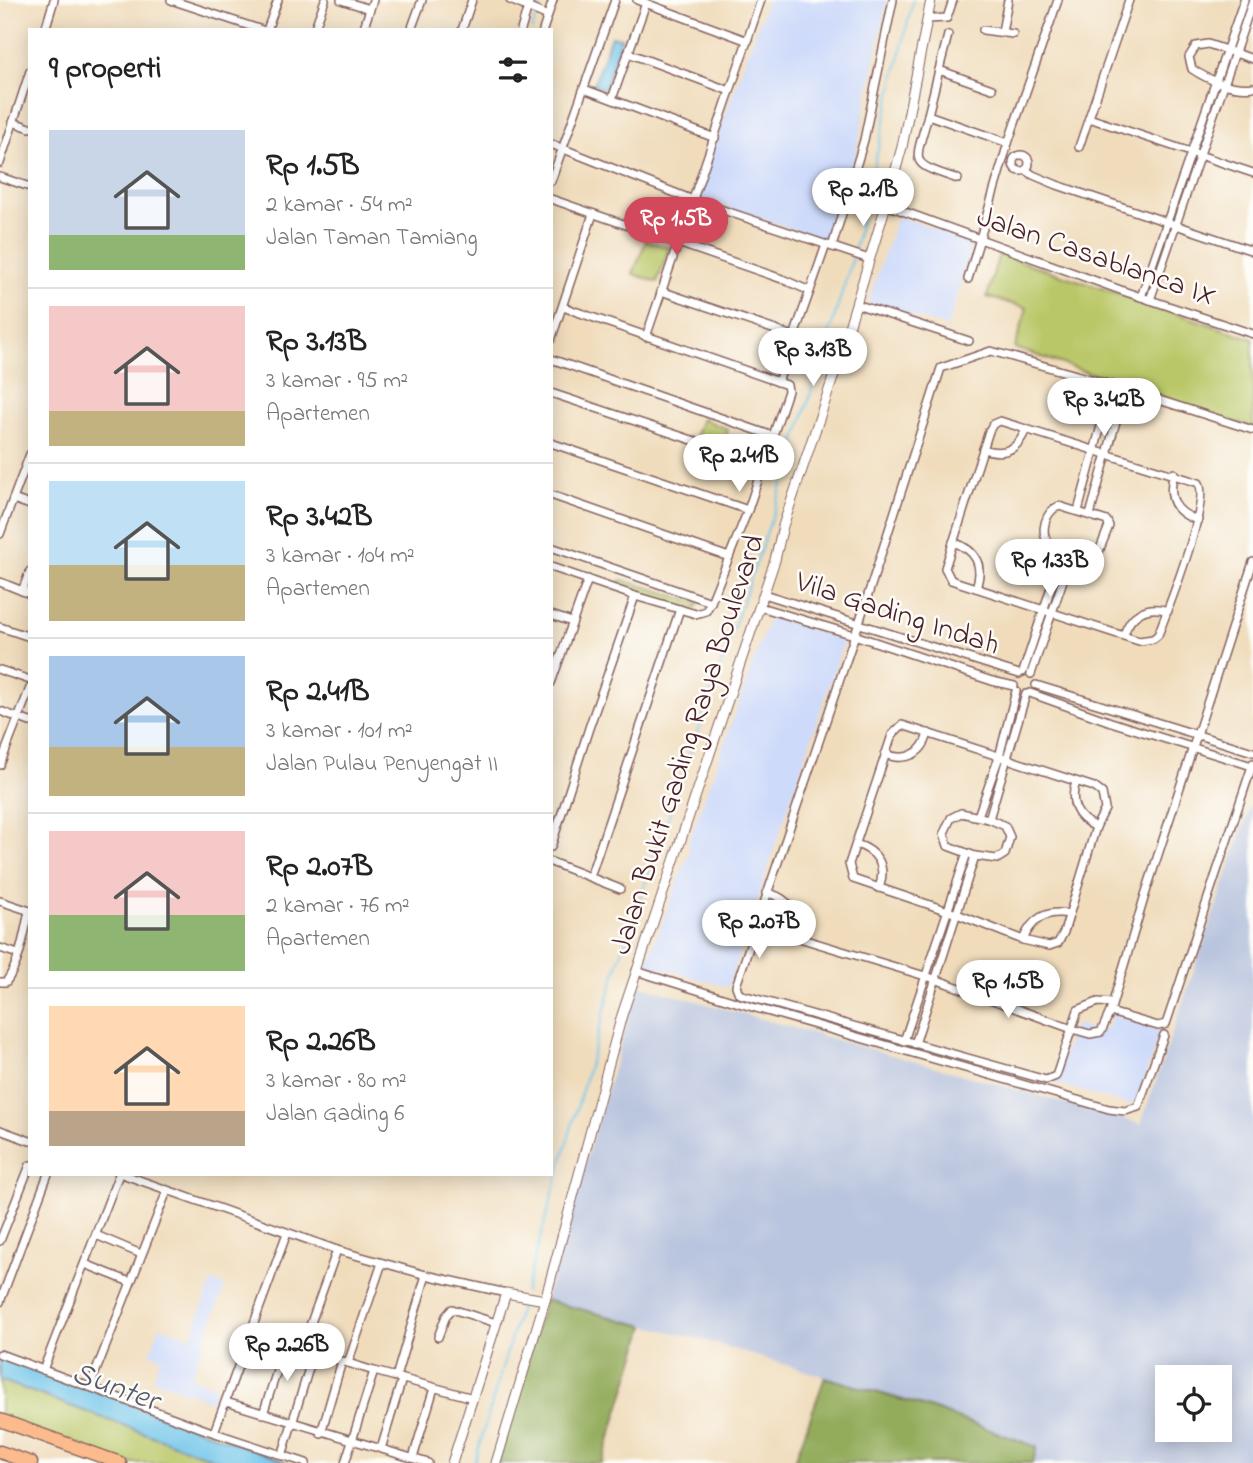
<!DOCTYPE html>
<html lang="id">
<head>
<meta charset="utf-8">
<style>
  :root { --surface:#fff; --page:#f2f2f2; --text:#222; --muted:#767676; --line:#e0e0e0; --accent:#d1495b }
  body { margin:0; font-family:"Indie Flower",sans-serif; background:var(--page); color:var(--text); height:100vh; display:flex; flex-direction:column; font-size:26px; white-space:nowrap }
  * { box-sizing:border-box; margin:0 }
  p { font-size:23px; color:var(--muted) }
  .icon { flex:none; width:38px; height:38px; fill:none; stroke:currentColor; stroke-width:2; stroke-linecap:round; stroke-linejoin:round }
  .map { position:relative; flex:1; overflow:hidden }
  .side { position:absolute; left:28px; top:28px; width:525px; height:1148px; display:flex; flex-direction:column; background:var(--surface); border-radius:0px; box-shadow:0 4px 18px #0003 }
  .side>* { flex:none }
  .buttons { position:absolute; left:1155px; top:1365px; display:grid; gap:14px }
  .buttons a { display:grid; place-items:center; width:77px; height:77px; border-radius:0px; background:var(--surface); box-shadow:0 4px 18px #0003; font-size:35px }
  .price { position:absolute; translate:-50% -60px; padding:0 16px; border-radius:24px; background:#fff; color:#222; font-size:23px; line-height:46px; filter:drop-shadow(0 2px 4px #0008) }
  .price::after { content:''; position:absolute; left:50%; top:42px; width:21px; height:16px; margin-left:-10px; background:inherit; clip-path:polygon(0 0,100% 0,50% 100%) }
  .price.current { background:var(--accent); color:#fff }
  ul { padding:0; list-style:none }
  li { display:flex; align-items:center; gap:21px; height:175px; padding:0 21px }
  li+li { border-top:2px solid var(--line) }
  li span { display:grid; place-items:center; flex:none; width:196px; height:140px; border-radius:0px; color:#555 }
  li>.icon { margin-inline-start:auto }
  span .icon { width:84px; height:84px; fill:#fffc; stroke-width:1 }
  li b { font-size:30px }
  h2 { display:flex; justify-content:space-between; align-items:center; height:84px; padding:0 21px; font-size:30px }
  .map>svg:first-child { display:block }
</style>
</head>
<body>
<div class="map">
<svg width="1253" height="1463" viewBox="0 0 1253 1463">
  <rect width="100%" height="100%" fill="#fdfcf7"/>
  <filter id="ink" filterUnits="userSpaceOnUse"><feTurbulence type="fractalNoise" baseFrequency=".0143" numOctaves="2"/><feDisplacementMap in="SourceGraphic" scale="14" xChannelSelector="R" yChannelSelector="G"/><feConvolveMatrix kernelMatrix="1 2 1 2 8 2 1 2 1" color-interpolation-filters="sRGB"/></filter>
  <filter id="wash" filterUnits="userSpaceOnUse"><feTurbulence type="fractalNoise" baseFrequency=".00686" numOctaves="4" result="noise"/><feDisplacementMap in="SourceGraphic" scale="28" xChannelSelector="R" yChannelSelector="G"/><feGaussianBlur stdDeviation="1.57" result="paint"/><feColorMatrix in="noise" values="0 0 0 0 0 0 0 0 0 0 0 0 0 0 0 0 0 1.4 0 .05"/><feComposite in="paint" operator="in"/></filter>
  <g filter="url(#wash)">
    <rect width="100%" height="100%" fill="#f0dcbb"/>
    <g fill="#cedafa">
      <polygon points="767,0 887,0 851,178 825,240 702,199 698,191"/>
      <polygon points="897,216 973,241 948,327 868,303"/>
      <polygon points="770,616 844,641 728,987 646,964 689,853 689,841"/>
      <polygon points="1113,1014 1160,1030 1139,1097 1134,1104 1125,1104 1054,1083 1075,1024 1097,1032 1107,1028"/>
      <polygon points="212,1281 225,1286 191,1377 216,1387 211,1401 153,1379 161,1357 150,1353 160,1326 191,1337"/>
    </g>
    <path fill="#b9c4de" fill-rule="evenodd" d="M1253,799V1463H1032L1036,1447L926,1407L703,1340L545,1300L638,985L1141,1124ZM1167,1377H1220V1430H1167Z"/>
    <g fill="#bac768" stroke="#82734a" stroke-width="2">
      <polygon points="646,241 669,248 657,282 633,274"/>
      <polygon points="999,254 1253,339 1253,428 1015,348 1027,308 987,297"/>
      <polygon points="702,419 728,429 724,446 696,435"/>
      <polygon points="622,580 699,603 695,609 615,588"/>
      <polygon points="0,1380 226,1463 122,1463 0,1420"/>
    </g>
    <g fill="#93ac5c" stroke="#6e6644" stroke-width="2">
      <polygon points="545,1300 645,1326 602,1463 497,1463"/>
      <polygon points="825,1377 926,1407 1037,1447 1032,1463 794,1463"/>
    </g>
    <g fill="#6dc4ea" stroke="#5c728a" stroke-width="2">
      <polygon points="611,36 621,38 605,89 593,86"/>
      <polygon points="0,1355 289,1463 226,1463 0,1380"/>
    </g>
    <g fill="none" stroke-linecap="round" stroke-linejoin="round">
      <g stroke="#6dc4ea" stroke-width="2">
        <polyline points="539,9 542,0"/>
        <polyline points="532,30 537,14"/>
        <polyline points="854,251 913,0"/>
        <polyline points="525,1292 618,963 775,508 853,257"/>
        <polyline points="474,1463 522,1301"/>
      </g>
    </g>
  </g>
  <g filter="url(#ink)">
    <g fill="none" stroke-linecap="round" stroke-linejoin="round">
      <defs>
        <g id="minor">
          <polyline points="171,0 262,30"/>
          <polyline points="341,0 370,9"/>
          <polyline points="510,0 548,16"/>
          <polyline points="637,0 748,41"/>
          <polyline points="927,19 947,18 953,0"/>
          <polyline points="45,30 54,0"/>
          <polyline points="267,30 278,0"/>
          <polyline points="314,30 325,0"/>
          <polyline points="363,30 373,0"/>
          <polyline points="411,30 422,0"/>
          <polyline points="462,30 472,0"/>
          <polyline points="521,30 530,0"/>
          <polyline points="543,30 553,0"/>
          <polyline points="983,30 1013,34"/>
          <polyline points="1002,32 1008,0"/>
          <polyline points="628,53 730,91"/>
          <path d="M1253,59L1208,44L1196,46L1189,57L1192,69C1208,80 1233,90 1253,87"/>
          <polyline points="939,70 948,35"/>
          <polyline points="584,89 715,138"/>
          <polyline points="612,99 646,3"/>
          <polyline points="928,115 939,70 992,89"/>
          <polyline points="1089,118 1253,173"/>
          <polyline points="13,122 30,128"/>
          <polyline points="551,144 693,200 869,259"/>
          <polyline points="1079,147 1129,0"/>
          <circle cx="1021" cy="163" r="8"/>
          <polyline points="0,163 30,71"/>
          <polyline points="1026,170 1033,175 1057,185 1253,251"/>
          <polyline points="0,177 30,187"/>
          <path d="M958,179C907,162 915,165 928,115L1008,143"/>
          <polyline points="551,181 615,0"/>
          <polyline points="551,199 782,279 810,291"/>
          <polyline points="886,205 1126,292 1253,334"/>
          <polyline points="832,247 864,140 893,0"/>
          <polyline points="968,279 1008,143 1058,0"/>
          <polyline points="661,291 793,336"/>
          <polyline points="1141,297 1244,0"/>
          <polyline points="1150,300 1253,0"/>
          <polyline points="856,304 969,341"/>
          <polyline points="646,337 761,0"/>
          <polyline points="551,340 593,214"/>
          <polyline points="551,359 773,436"/>
          <polyline points="778,382 826,245"/>
          <polyline points="551,393 764,464"/>
          <path d="M1000,421L1199,483C1210,504 1168,609 1158,635L1153,639L1139,641L951,580L945,568L989,431L993,424Z"/>
          <polyline points="551,443 748,510"/>
          <path d="M983,449C1004,456 1018,450 1026,429"/>
          <path d="M1174,473C1167,497 1174,513 1198,520"/>
          <polyline points="551,495 729,557"/>
          <polyline points="13,499 30,505"/>
          <path d="M1059,506L1107,521L1109,526L1098,554C1081,561 1062,551 1048,543C1040,531 1045,512 1059,506Z"/>
          <polyline points="1078,511 1112,385"/>
          <polyline points="1090,515 1125,389"/>
          <polyline points="0,534 30,454"/>
          <path d="M953,542C976,550 984,565 976,588"/>
          <polyline points="551,547 711,602"/>
          <polyline points="551,567 635,596 696,614 706,611 711,602 748,510 788,391 787,385 563,307"/>
          <polyline points="0,582 30,594"/>
          <polyline points="22,591 30,571"/>
          <polyline points="764,594 1019,674"/>
          <polyline points="760,607 854,635 992,681 1014,686"/>
          <polyline points="551,615 572,622"/>
          <polyline points="0,627 30,637"/>
          <path d="M1124,635C1130,614 1147,604 1168,611"/>
          <polyline points="0,670 30,680"/>
          <polyline points="1023,672 1063,551"/>
          <polyline points="1031,674 1072,554"/>
          <polyline points="551,683 588,579"/>
          <polyline points="1036,685 1253,752"/>
          <polyline points="1030,693 1111,722 1252,766"/>
          <polyline points="0,711 30,722"/>
          <polygon points="902,725 1094,787 1102,793 1105,809 1096,827 1064,932 1058,943 1049,946 1023,940 957,914 853,879 849,864 892,735"/>
          <path d="M885,754C905,762 923,755 928,733"/>
          <polyline points="0,765 30,688"/>
          <path d="M1076,782C1069,802 1076,818 1096,827"/>
          <polygon points="961,813 989,819 1005,826 1010,837 1005,854 997,859 975,856 948,846 944,833 951,818"/>
          <polyline points="978,816 999,757 1016,691"/>
          <polyline points="989,819 1026,694"/>
          <path d="M856,844C878,851 887,866 879,888"/>
          <polyline points="551,847 589,728 635,596"/>
          <polyline points="551,862 620,889"/>
          <polyline points="590,877 680,609"/>
          <path d="M766,893C789,897 800,914 792,936"/>
          <polyline points="0,901 30,911"/>
          <polyline points="756,925 935,979 1072,1029 1090,1034 1101,1032 1110,1012 1145,895 1253,562"/>
          <path d="M1023,940C1032,919 1045,910 1069,914"/>
          <polyline points="0,948 18,954"/>
          <polyline points="636,971 742,1004 1109,1109 1125,1111 1138,1107 1164,1035"/>
          <path d="M0,982H6C20,963 24,934 29,911"/>
          <polyline points="1112,1003 1098,1002 1078,1010 1056,1076 1046,1080 739,994 736,986 859,623 941,368 991,351 1112,385 1253,430"/>
          <polyline points="1110,1012 1158,1026 1166,1024 1253,763"/>
          <polyline points="904,1041 967,853"/>
          <polyline points="915,1044 975,856"/>
          <polyline points="0,1130 30,1141"/>
          <polyline points="122,1174 337,1250 426,1275 506,1293"/>
          <polyline points="96,1235 141,1254"/>
          <polyline points="0,1241 30,1165"/>
          <polyline points="85,1264 130,1282"/>
          <polyline points="0,1302 48,1174"/>
          <polyline points="251,1333 374,1371 473,1398"/>
          <polyline points="438,1337 446,1316 452,1309 496,1323"/>
          <polyline points="302,1348 337,1250"/>
          <polyline points="0,1354 209,1431 306,1463"/>
          <polyline points="348,1363 382,1263"/>
          <polyline points="43,1370 119,1174"/>
          <polyline points="396,1377 426,1275"/>
          <polyline points="90,1386 167,1191"/>
          <polyline points="226,1402 428,1463"/>
          <polyline points="263,1414 286,1343"/>
          <polyline points="214,1432 287,1233"/>
          <polyline points="321,1433 342,1361"/>
          <polyline points="381,1449 402,1379"/>
          <polyline points="282,1456 314,1352"/>
          <polyline points="413,1458 434,1388"/>
          <polyline points="345,1463 374,1371"/>
        </g>
        <g id="tertiary">
          <polyline points="452,1463 506,1293 545,1300"/>
          <polyline points="496,1463 545,1300 622,1015 775,560 783,526 839,360 886,205 902,147 931,0"/>
        </g>
        <g id="trunk">
          <polyline points="0,1420 120,1463"/>
          <polyline points="0,1452 31,1463"/>
        </g>
      </defs>
      <use href="#minor" stroke="#84615d" stroke-width="10"/>
      <use href="#tertiary" stroke="#84615d" stroke-width="11"/>
      <use href="#trunk" stroke="#84615d" stroke-width="15"/>
      <use href="#minor" stroke="#fff" stroke-width="7"/>
      <use href="#tertiary" stroke="#fff" stroke-width="9"/>
      <use href="#trunk" stroke="#fbbb8d" stroke-width="12"/>
    </g>
  </g>
  <g text-anchor="middle" stroke-width="5" stroke-linejoin="round" paint-order="stroke">
    <g font-size="30" fill="#4a1f2b" stroke="#fdfcf7">
      <text transform="translate(1097 255) rotate(19)" y="10">Jalan Casablanca IX</text>
      <text transform="translate(898 612) rotate(18)" y="10">Vila Gading Indah</text>
      <text transform="translate(686 744) rotate(-72)" y="10">Jalan Bukit Gading Raya Boulevard</text>
    </g>
    <g font-size="32" font-style="italic" fill="#56596e" stroke="#fdfcf7">
      <text transform="translate(116 1385) rotate(20)" y="11">Sunter</text>
    </g>
  </g>
</svg>
<div class="buttons">
<a><svg class="icon" aria-label="locate" viewBox="0 0 24 24"><circle cx="12" cy="12" r="6"/><path d="M12 2v4M12 18v4M2 12h4M18 12h4"/></svg></a>
</div>
<b class="price" style="left:863px;top:228px">Rp 2.1B</b>
<b class="price current" style="left:676px;top:257px">Rp 1.5B</b>
<b class="price" style="left:813px;top:388px">Rp 3.13B</b>
<b class="price" style="left:1104px;top:438px">Rp 3.42B</b>
<b class="price" style="left:739px;top:494px">Rp 2.41B</b>
<b class="price" style="left:1050px;top:599px">Rp 1.33B</b>
<b class="price" style="left:759px;top:960px">Rp 2.07B</b>
<b class="price" style="left:1008px;top:1020px">Rp 1.5B</b>
<b class="price" style="left:287px;top:1383px">Rp 2.26B</b>
<section class="side">
<h2>9 properti<svg class="icon" aria-label="filters" viewBox="0 0 24 24"><path d="M4 7h16M4 17h16"/><circle cx="9" cy="7" r="2"/><circle cx="15" cy="17" r="2"/></svg></h2>
<ul>
<li><span style="background:linear-gradient(#c9d6e8 75%,#8fb573 0)"><svg class="icon" aria-label="home" viewBox="0 0 24 24"><path d="M3 11l9-7 9 7M6 9v11h12V9"/></svg></span><div><b>Rp 1.5B</b><p>2 kamar · 54 m²</p><p>Jalan Taman Tamiang</p></div></li>
<li><span style="background:linear-gradient(#f6c9c9 75%,#c2b280 0)"><svg class="icon" aria-label="home" viewBox="0 0 24 24"><path d="M3 11l9-7 9 7M6 9v11h12V9"/></svg></span><div><b>Rp 3.13B</b><p>3 kamar · 95 m²</p><p>Apartemen</p></div></li>
<li><span style="background:linear-gradient(#bfe0f5 60%,#c2b280 0)"><svg class="icon" aria-label="home" viewBox="0 0 24 24"><path d="M3 11l9-7 9 7M6 9v11h12V9"/></svg></span><div><b>Rp 3.42B</b><p>3 kamar · 104 m²</p><p>Apartemen</p></div></li>
<li><span style="background:linear-gradient(#a9c7e8 65%,#c2b280 0)"><svg class="icon" aria-label="home" viewBox="0 0 24 24"><path d="M3 11l9-7 9 7M6 9v11h12V9"/></svg></span><div><b>Rp 2.41B</b><p>3 kamar · 101 m²</p><p>Jalan Pulau Penyengat II</p></div></li>
<li><span style="background:linear-gradient(#f6c9c9 60%,#8fb573 0)"><svg class="icon" aria-label="home" viewBox="0 0 24 24"><path d="M3 11l9-7 9 7M6 9v11h12V9"/></svg></span><div><b>Rp 2.07B</b><p>2 kamar · 76 m²</p><p>Apartemen</p></div></li>
<li><span style="background:linear-gradient(#ffd9b3 75%,#b9a48a 0)"><svg class="icon" aria-label="home" viewBox="0 0 24 24"><path d="M3 11l9-7 9 7M6 9v11h12V9"/></svg></span><div><b>Rp 2.26B</b><p>3 kamar · 80 m²</p><p>Jalan Gading 6</p></div></li>
</ul>
</section>
</div>
</body>
</html>
